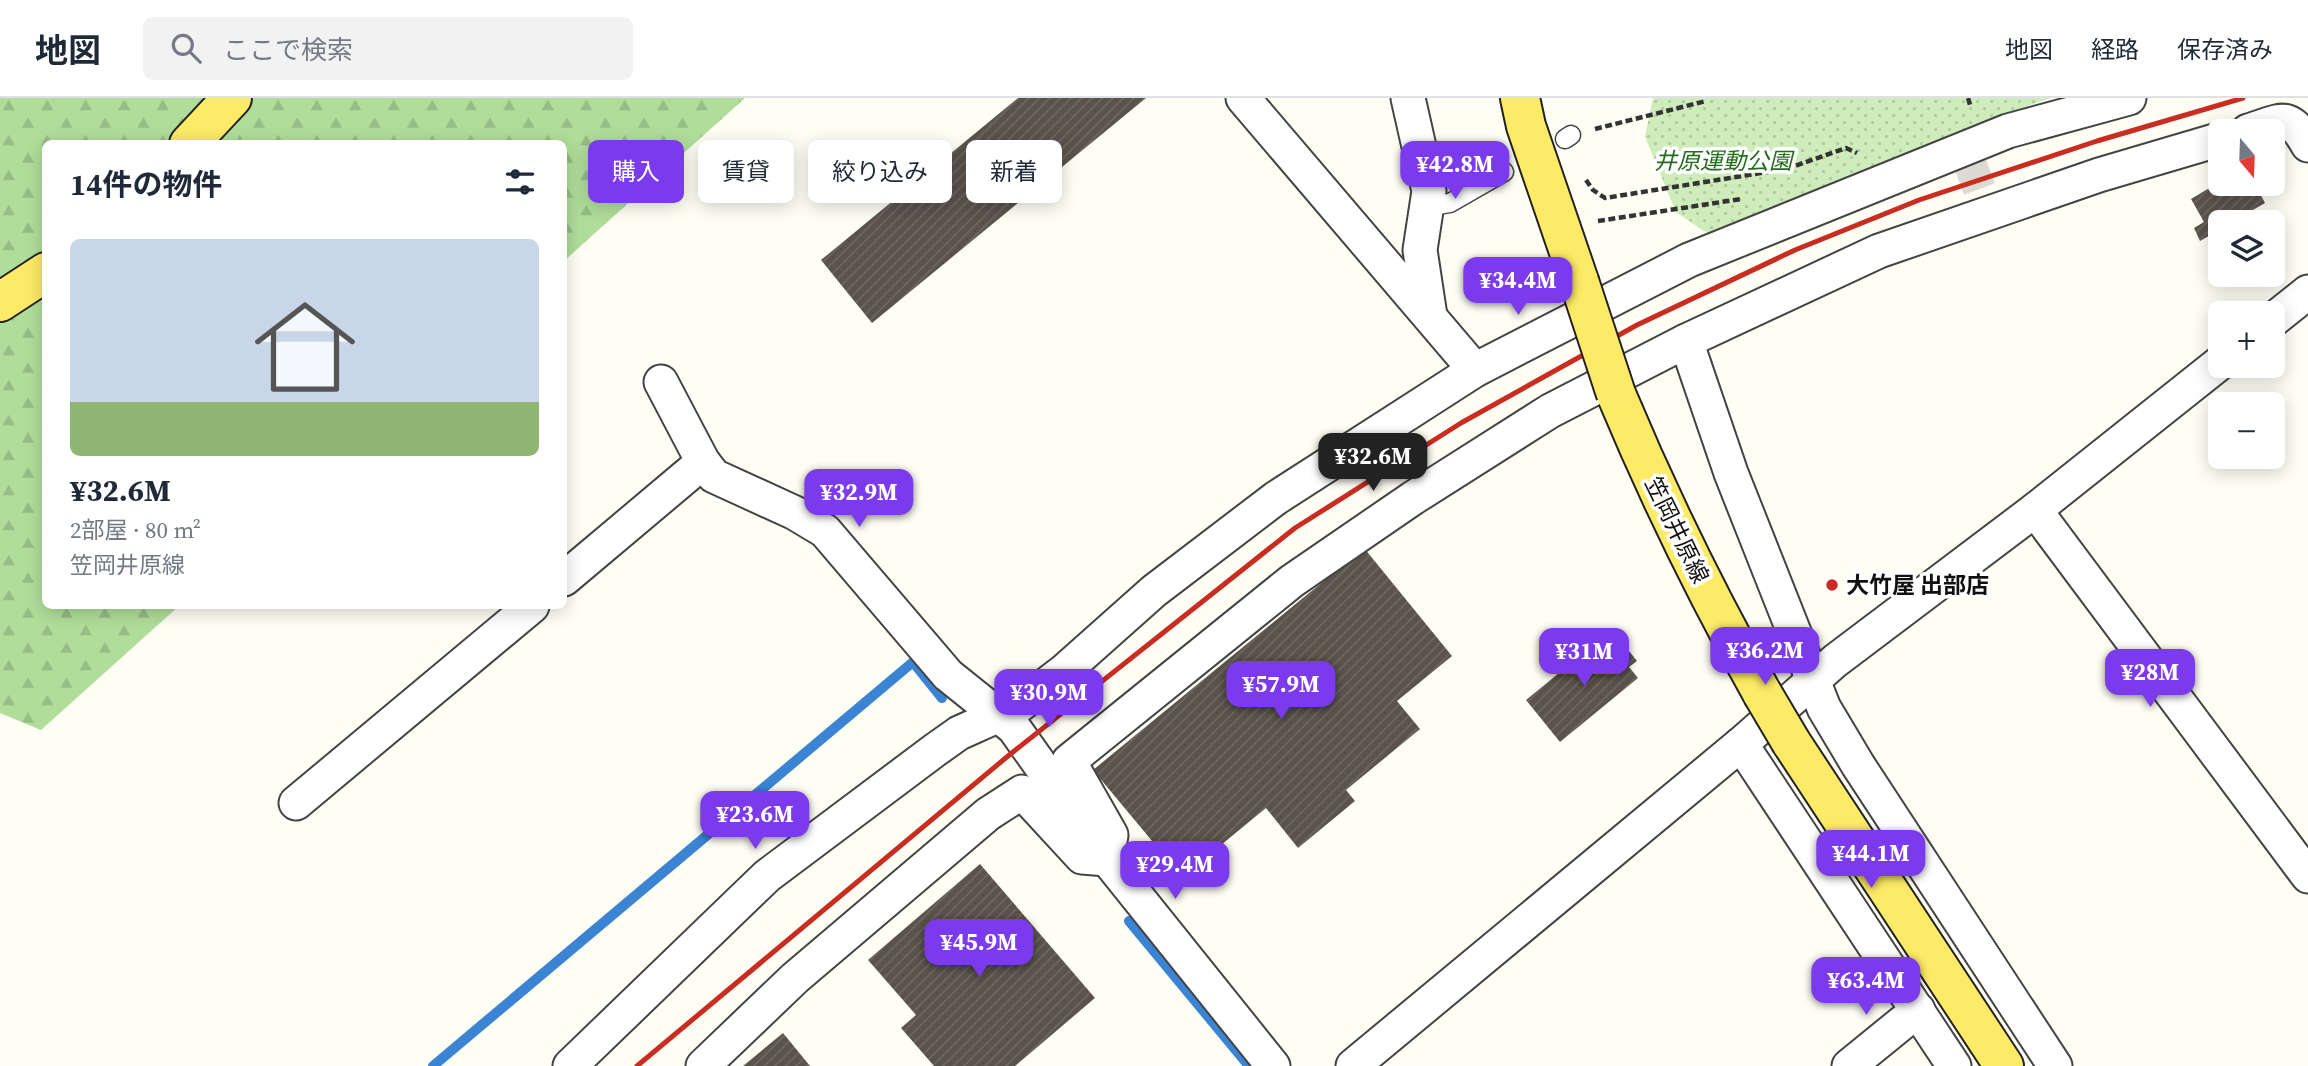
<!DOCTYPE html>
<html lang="ja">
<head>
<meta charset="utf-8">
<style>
  :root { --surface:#fff; --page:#f2f2f3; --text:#1f2937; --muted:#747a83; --line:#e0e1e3; --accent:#7c3aed }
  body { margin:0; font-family:"Source Serif 4","Noto Sans JP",serif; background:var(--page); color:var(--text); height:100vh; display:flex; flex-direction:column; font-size:26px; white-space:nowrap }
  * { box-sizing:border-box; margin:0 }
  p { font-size:23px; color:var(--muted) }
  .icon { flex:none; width:38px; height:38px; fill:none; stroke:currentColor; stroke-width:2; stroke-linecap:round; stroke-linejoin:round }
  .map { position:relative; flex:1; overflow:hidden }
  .drawer { position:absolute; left:42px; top:42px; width:525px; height:469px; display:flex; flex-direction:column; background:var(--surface); border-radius:10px; box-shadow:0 4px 18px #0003 }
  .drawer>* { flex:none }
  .banner { position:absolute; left:588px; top:42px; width:665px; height:63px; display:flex; gap:14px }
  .needle { width:46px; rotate:161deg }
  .tools { position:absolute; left:2208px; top:21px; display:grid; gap:14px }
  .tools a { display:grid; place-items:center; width:77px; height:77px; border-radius:10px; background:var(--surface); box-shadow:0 4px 18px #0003; font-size:35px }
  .price { position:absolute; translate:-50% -60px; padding:0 16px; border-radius:14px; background:var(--accent); color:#fff; font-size:23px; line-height:46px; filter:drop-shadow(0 2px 4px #0008) }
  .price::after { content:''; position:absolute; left:50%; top:42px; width:21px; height:16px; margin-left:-10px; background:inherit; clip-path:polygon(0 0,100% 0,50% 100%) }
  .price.current { background:#222; color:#fff }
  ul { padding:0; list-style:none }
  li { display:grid; align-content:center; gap:14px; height:371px; padding:0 28px }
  li span { display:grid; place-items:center; height:217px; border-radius:10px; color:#555 }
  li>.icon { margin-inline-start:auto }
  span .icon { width:126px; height:126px; fill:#fffc; stroke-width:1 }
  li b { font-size:30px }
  h2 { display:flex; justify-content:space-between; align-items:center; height:84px; padding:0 28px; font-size:30px }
  .pill { padding:0 24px; border-radius:10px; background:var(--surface); box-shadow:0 4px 18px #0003; font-size:24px; line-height:63px }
  .pill.current { background:var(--accent); color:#fff }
  header { display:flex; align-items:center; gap:42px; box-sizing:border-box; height:98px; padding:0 35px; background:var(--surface); border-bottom:2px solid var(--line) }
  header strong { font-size:33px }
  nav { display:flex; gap:38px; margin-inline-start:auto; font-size:24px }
  .search { width:490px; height:63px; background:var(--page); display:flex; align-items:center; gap:18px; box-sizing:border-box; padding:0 24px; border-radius:10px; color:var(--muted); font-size:26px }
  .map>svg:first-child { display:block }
</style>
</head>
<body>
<header>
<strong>地図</strong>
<div class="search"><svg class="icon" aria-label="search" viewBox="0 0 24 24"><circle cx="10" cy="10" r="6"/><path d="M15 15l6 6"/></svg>ここで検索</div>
<nav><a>地図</a><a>経路</a><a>保存済み</a></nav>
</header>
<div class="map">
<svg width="2308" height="968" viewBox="0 0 2308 968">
  <defs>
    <pattern id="forest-firs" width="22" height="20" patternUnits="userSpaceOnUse" patternTransform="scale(1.75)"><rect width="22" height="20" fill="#b0de9a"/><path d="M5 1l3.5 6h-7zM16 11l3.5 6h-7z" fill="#96bd84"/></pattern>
    <pattern id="park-dots" width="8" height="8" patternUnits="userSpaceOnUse" patternTransform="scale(1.75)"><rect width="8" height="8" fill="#cfecbb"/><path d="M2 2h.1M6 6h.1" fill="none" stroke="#b1c9a0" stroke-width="1.8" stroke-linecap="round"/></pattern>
    <pattern id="building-hatch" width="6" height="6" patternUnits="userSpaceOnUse" patternTransform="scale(1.75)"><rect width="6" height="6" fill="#5a534c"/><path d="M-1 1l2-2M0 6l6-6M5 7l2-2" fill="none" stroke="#6d6762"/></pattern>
  </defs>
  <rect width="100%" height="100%" fill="#fffef5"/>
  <polygon fill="url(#forest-firs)" points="0,0 745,0 564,163 564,46 46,46 46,508 179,508 41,632 0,615"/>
  <path fill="url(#park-dots)" d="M1653,0H2050C1939,39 1834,93 1722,129L1719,138L1704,133L1676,114L1645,39Z"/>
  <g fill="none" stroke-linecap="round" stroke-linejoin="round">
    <g stroke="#3a84d3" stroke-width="10">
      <polyline points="1129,823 1249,968"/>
      <polyline points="433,968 913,564 942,600"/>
    </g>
  </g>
  <g fill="url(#building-hatch)">
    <polygon points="1018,0 1146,0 872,225 821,162"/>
    <polygon points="2221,83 2221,86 2255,86 2265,105 2232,124 2221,124 2221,131 2200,143 2194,130 2204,124 2191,101"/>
    <polygon points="1364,450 1452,558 1397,603 1420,631 1346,692 1355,703 1298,750 1266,710 1182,779 1093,672"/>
    <polygon points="1618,539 1637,563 1629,569 1638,580 1560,644 1526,602 1598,543 1604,550"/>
    <polygon points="980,766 1095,900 1015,968 934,968 901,930 916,917 868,862"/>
    <polygon points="783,935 810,968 743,968"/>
  </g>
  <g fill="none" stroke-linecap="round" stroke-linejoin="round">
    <polyline stroke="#dbdad3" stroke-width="33" stroke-dasharray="33 17" stroke-linecap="butt" points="1968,60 1985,106"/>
    <defs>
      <g id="service">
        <polyline points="1565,41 1571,37"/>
        <polyline points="1425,109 1450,105 1504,74"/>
      </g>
      <g id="minor">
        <polyline points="1243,0 1475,272"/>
        <polyline points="1408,0 1429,93 1420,152 1430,218"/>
        <path d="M2248,33C2282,23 2288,12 2308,47"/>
        <polyline points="2273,222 2308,194"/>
        <polyline points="1686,243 1731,375 1824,610 1858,667 2055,968"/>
        <polyline points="661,284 703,364 714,378 795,415 825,433 948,577 1014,630 1107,761 1273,968"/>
        <polyline points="2035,412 2308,778"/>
        <polyline points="564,481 703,364"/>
        <polyline points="1741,646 1954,968"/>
        <polyline points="296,705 532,508"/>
        <polyline points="570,968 767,778 935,652 959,635 1017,609 1063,574 1154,493 1276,400 1475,272 1689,162 2008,33 2129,0"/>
        <polyline points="703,968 795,880 988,716 1022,694 1082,759 1107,761 1111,737 1069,663 1292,483 1413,400 1550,313 1686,243 1879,153 2099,77 2221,41"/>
        <polyline points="1353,968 1741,646 1835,563 2035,412 2221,264"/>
        <polyline points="1849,968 1918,912"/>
      </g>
      <g id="primary">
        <polyline points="1520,0 1526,28 1579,183"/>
        <polyline points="189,46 232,0"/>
        <polyline points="0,204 46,174"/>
        <path d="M1616,296C1659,399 1707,497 1762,595"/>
        <polyline points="1791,644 2004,968"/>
      </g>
    </defs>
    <use href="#service" stroke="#444" stroke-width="21"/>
    <use href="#minor" stroke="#444" stroke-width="37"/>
    <use href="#primary" stroke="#222" stroke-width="42"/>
    <g stroke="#333" stroke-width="4.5" stroke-dasharray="7 3.5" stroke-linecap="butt">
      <polyline points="1968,0 1971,10"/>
      <polyline points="1595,31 1706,3"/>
      <polyline points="1586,82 1593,92 1605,100 1786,71 1846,50 1857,55"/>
      <polyline points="1598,123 1741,101"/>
    </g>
    <use href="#service" stroke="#fff" stroke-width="18"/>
    <use href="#minor" stroke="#fff" stroke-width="33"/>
    <use href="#primary" stroke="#fdea66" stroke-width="38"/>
    <polyline stroke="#c92d21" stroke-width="5" points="637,968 1008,658 1295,430 1461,325 1637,227 1795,152 1919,102 2097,43 2243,0"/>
    <defs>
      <g id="primary-bridge">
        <polyline points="1579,183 1616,296"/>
        <polyline points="1762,595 1791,644"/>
      </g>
    </defs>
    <use href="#primary-bridge" stroke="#222" stroke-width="42" stroke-linecap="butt"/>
    <use href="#primary-bridge" stroke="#fdea66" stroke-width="38"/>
  </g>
  <circle fill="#c92d21" stroke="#fff" stroke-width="2.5" cx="1832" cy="487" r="7"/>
  <g text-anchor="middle" stroke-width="7" stroke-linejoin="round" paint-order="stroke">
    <g font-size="23" font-style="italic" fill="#246d1d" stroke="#fff">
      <text x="1723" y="71">井原運動公園</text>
    </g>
    <g font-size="23" fill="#111" stroke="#fff">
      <text transform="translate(1677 432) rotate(64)" y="8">笠岡井原線</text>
    </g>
    <g font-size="23" font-weight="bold" fill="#111" stroke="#fff" text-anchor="start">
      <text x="1846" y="495">大竹屋 出部店</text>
    </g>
  </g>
</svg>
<div class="tools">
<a><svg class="needle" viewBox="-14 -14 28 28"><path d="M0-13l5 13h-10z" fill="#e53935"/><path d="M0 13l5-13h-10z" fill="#747a83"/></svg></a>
<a><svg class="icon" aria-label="layers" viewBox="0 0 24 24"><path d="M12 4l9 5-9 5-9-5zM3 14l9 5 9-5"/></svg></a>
<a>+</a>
<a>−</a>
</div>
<b class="price" style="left:1455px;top:103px">¥42.8M</b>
<b class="price" style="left:1518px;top:219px">¥34.4M</b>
<b class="price current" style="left:1373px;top:395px">¥32.6M</b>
<b class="price" style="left:859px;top:431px">¥32.9M</b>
<b class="price" style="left:1765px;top:589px">¥36.2M</b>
<b class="price" style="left:1584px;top:590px">¥31M</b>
<b class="price" style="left:2150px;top:611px">¥28M</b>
<b class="price" style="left:1281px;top:623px">¥57.9M</b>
<b class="price" style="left:1049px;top:631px">¥30.9M</b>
<b class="price" style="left:755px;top:753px">¥23.6M</b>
<b class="price" style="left:1871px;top:792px">¥44.1M</b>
<b class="price" style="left:1175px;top:803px">¥29.4M</b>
<b class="price" style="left:979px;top:881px">¥45.9M</b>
<b class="price" style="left:1866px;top:919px">¥63.4M</b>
<div class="banner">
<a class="pill current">購入</a>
<a class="pill">賃貸</a>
<a class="pill">絞り込み</a>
<a class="pill">新着</a>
</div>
<section class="drawer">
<h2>14件の物件<svg class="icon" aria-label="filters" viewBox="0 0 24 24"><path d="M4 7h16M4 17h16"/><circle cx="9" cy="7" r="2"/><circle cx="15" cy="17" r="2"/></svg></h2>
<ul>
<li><span style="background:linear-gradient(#c9d6e8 75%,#8fb573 0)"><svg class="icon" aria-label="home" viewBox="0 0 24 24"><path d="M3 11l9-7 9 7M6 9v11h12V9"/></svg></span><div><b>¥32.6M</b><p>2部屋 · 80 m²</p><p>笠岡井原線</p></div></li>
</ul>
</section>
</div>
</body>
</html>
